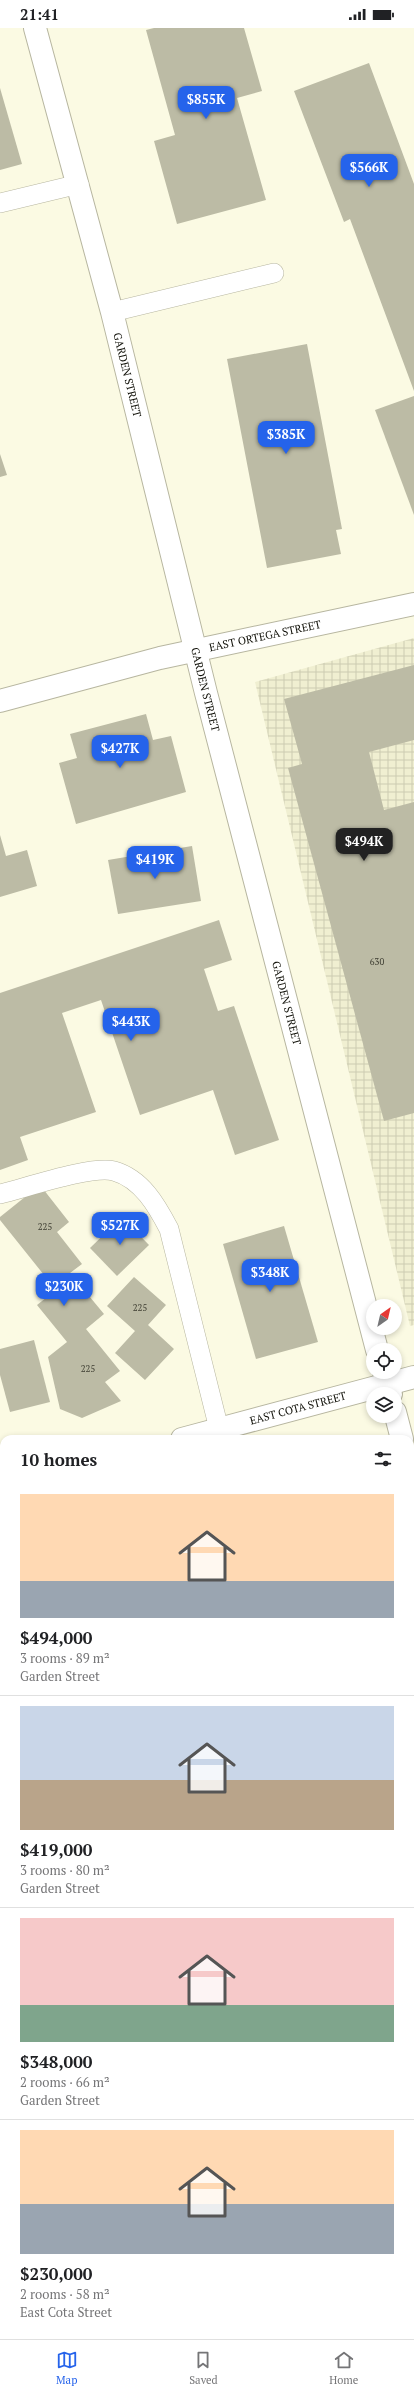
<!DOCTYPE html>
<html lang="en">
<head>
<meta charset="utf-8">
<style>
  :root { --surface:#fff; --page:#f2f2f2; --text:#202124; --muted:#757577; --line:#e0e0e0; --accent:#2563eb }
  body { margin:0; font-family:"PT Serif",serif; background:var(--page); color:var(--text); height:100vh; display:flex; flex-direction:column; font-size:15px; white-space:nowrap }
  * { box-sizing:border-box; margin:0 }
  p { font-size:13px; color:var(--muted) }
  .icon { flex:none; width:22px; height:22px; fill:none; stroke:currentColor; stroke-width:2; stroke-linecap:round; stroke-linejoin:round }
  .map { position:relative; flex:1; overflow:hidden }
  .sheet { position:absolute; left:0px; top:1407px; width:414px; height:904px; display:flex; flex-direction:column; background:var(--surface); border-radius:12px 12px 0 0; box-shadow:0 2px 6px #0003 }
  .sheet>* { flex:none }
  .needle { width:26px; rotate:34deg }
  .buttons { position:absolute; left:366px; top:1271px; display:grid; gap:8px }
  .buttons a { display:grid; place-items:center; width:36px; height:36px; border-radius:50%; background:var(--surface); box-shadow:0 2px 6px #0003; font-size:20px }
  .price { position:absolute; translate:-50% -34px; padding:0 9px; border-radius:8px; background:var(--accent); color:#fff; font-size:13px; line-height:26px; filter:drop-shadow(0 1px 2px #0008) }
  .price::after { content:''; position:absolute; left:50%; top:24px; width:12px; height:9px; margin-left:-6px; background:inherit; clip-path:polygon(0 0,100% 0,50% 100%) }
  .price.selected { background:#222; color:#fff }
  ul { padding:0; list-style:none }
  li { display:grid; align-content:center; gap:8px; height:212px; padding:0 20px }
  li+li { border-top:1px solid var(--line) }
  li span { display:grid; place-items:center; height:124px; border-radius:0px; color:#555 }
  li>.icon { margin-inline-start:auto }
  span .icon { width:72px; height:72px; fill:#fffc; stroke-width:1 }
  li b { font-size:17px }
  h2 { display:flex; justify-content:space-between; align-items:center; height:48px; padding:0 20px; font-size:17px }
  .status { display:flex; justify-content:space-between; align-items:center; height:28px; padding:0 20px; background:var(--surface); direction:ltr }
  .status svg { height:11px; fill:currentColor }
  .menu { display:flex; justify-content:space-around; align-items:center; height:56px; border-top:1px solid var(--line); background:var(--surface); font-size:11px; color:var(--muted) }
  .menu a { display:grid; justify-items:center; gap:2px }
  .menu .selected { color:var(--accent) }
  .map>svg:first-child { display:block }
</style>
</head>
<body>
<div class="status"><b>21:41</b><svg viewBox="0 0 49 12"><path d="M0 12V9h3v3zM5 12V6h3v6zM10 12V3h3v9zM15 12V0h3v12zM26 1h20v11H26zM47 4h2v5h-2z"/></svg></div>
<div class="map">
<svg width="414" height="2311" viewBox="0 0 414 2311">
  <defs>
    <pattern id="industrial-grid" width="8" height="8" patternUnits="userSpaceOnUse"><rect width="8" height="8" fill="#f0efd1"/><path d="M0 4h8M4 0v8" fill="none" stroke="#cdccb2"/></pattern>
  </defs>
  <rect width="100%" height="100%" fill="#fbfae3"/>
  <polygon fill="url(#industrial-grid)" points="414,610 414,1297 410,1298 255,654"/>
  <g fill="#bcbba5">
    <polygon points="154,0 244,0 262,63 237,70 266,172 177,196 154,113 175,107 146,2"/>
    <polygon points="369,35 414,156 414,363 350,191 344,194 294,63"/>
    <polygon points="0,60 22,136 0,142"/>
    <polygon points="307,316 342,501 336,502 341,526 267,540 227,331"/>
    <polygon points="414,368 414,487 375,382"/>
    <polygon points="0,426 7,447 0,449"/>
    <polygon points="414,637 414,712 369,724 384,782 414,774 414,1085 384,1093 288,740 302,736 284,671"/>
    <polygon points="146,686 153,712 171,708 186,764 76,796 59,735 77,730 70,706"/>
    <polygon points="0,807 6,828 27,822 37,858 0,869"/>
    <polygon points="192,818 201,873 118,886 108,832"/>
    <polygon points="219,892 232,932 204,941 218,983 234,978 279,1112 235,1127 213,1062 140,1087 101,972 62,985 96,1084 20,1109 28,1132 0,1142 0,965"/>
    <polygon points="40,1157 69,1194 57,1204 82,1236 70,1245 104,1286 86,1301 120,1343 105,1354 121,1373 82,1390 60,1381 48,1329 67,1314 37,1277 56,1262 0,1192 0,1189"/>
    <polygon points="122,1189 149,1217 117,1248 90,1220"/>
    <polygon points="284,1198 318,1314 256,1331 223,1216"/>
    <polygon points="134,1249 166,1277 148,1297 174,1321 145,1352 115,1325 135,1303 107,1278"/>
    <polygon points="34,1312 50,1374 10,1384 0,1347 0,1321"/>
    <polygon points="4,1586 4,1708 0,1709 0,1587"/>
    <polygon points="4,1818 4,1879 1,1880 0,1819"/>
    <polygon points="412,1906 414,1969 410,1970 410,1907"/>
    <polygon points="410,1982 414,1995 414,2049 410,2050"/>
    <polygon points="4,2090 4,2116 3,2116 0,2091"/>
    <polygon points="414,2293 414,2311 370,2311 383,2307 410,2307 410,2294"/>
    <polygon points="4,2305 4,2307 7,2307 8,2311 0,2311 0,2306"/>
  </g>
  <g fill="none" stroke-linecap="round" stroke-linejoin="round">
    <defs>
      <g id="service">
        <polyline points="0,175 79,156"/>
        <polyline points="112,284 274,245"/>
        <path d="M0,1166C25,1160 92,1137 114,1143C142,1151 157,1178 169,1201L219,1401"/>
        <polyline points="0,1550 4,1549"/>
        <polyline points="0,1752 4,1751"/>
      </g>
      <g id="minor">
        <path id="s1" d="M0,673L160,630L414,576"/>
        <path id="s2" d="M182,1411L414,1349"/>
        <polyline points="0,1458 4,1457"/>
      </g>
      <g id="secondary">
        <path id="s3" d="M35,0L112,284L206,665L377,1322"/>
        <polyline points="384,1344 391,1366"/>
        <polyline points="395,1384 402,1411"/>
        <polyline points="410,1441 414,1456"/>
        <polyline points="410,2137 414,2136"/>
        <polyline points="0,2240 4,2239"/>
      </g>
    </defs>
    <use href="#service" stroke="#b7b6a0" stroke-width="20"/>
    <use href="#minor" stroke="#b7b6a0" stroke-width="24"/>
    <use href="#secondary" stroke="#b7b6a0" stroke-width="24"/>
    <use href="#service" stroke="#fff" stroke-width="19"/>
    <use href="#minor" stroke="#fff" stroke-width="22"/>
    <use href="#secondary" stroke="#fff" stroke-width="22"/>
  </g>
  <g text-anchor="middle" stroke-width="3" stroke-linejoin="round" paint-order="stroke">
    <g font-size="9" fill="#3c3c30">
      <text x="377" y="937">630</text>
      <text x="45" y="1202">225</text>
      <text x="140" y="1283">225</text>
      <text x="88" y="1344">225</text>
    </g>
    <g font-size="11" fill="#111109" stroke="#fbfae3">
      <text dy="4" stroke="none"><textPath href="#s3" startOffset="359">GARDEN STREET</textPath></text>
      <text dy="4" stroke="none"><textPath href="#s1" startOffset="273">EAST ORTEGA STREET</textPath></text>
      <text dy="4" stroke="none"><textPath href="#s3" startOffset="683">GARDEN STREET</textPath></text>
      <text dy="4" stroke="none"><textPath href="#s3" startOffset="1007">GARDEN STREET</textPath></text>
      <text dy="4" stroke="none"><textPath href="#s2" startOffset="120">EAST COTA STREET</textPath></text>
    </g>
  </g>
</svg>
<div class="buttons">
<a><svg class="needle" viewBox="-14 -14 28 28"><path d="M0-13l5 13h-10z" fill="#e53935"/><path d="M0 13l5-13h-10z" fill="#757577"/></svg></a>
<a><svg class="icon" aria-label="locate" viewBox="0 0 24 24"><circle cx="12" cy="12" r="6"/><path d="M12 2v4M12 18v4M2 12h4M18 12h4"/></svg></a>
<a><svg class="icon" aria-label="layers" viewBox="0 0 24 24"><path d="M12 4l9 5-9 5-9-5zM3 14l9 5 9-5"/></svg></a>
</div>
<b class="price" style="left:206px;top:92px">$855K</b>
<b class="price" style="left:369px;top:160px">$566K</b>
<b class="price" style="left:286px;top:427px">$385K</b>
<b class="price" style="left:120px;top:741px">$427K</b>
<b class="price selected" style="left:364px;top:834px">$494K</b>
<b class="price" style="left:155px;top:852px">$419K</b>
<b class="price" style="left:131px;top:1014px">$443K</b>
<b class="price" style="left:120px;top:1218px">$527K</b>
<b class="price" style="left:270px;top:1265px">$348K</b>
<b class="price" style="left:64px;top:1279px">$230K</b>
<section class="sheet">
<h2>10 homes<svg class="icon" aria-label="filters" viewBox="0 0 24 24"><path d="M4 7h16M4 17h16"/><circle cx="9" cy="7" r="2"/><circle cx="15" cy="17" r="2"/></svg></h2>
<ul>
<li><span style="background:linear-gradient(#ffd9b3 70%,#9aa5b1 0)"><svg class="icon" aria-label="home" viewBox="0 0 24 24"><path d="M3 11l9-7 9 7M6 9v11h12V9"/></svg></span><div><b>$494,000</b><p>3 rooms · 89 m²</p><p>Garden Street</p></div></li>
<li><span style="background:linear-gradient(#c9d6e8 60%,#b9a48a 0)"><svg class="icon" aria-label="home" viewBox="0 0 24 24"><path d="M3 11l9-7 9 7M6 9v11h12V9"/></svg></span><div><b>$419,000</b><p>3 rooms · 80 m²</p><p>Garden Street</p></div></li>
<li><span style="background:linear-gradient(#f6c9c9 70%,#7fa58c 0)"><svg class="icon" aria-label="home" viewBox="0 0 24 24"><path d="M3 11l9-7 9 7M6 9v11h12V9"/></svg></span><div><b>$348,000</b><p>2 rooms · 66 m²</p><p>Garden Street</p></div></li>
<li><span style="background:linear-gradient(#ffd9b3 60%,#9aa5b1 0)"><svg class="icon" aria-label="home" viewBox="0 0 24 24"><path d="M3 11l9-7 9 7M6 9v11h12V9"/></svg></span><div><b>$230,000</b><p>2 rooms · 58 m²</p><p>East Cota Street</p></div></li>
</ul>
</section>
</div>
<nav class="menu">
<a class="selected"><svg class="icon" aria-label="map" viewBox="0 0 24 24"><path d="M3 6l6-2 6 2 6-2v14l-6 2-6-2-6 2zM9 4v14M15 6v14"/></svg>Map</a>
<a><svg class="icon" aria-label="saved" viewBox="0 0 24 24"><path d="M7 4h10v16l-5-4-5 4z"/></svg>Saved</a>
<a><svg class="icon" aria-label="home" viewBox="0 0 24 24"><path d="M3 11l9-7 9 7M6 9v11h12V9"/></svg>Home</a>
</nav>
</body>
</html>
